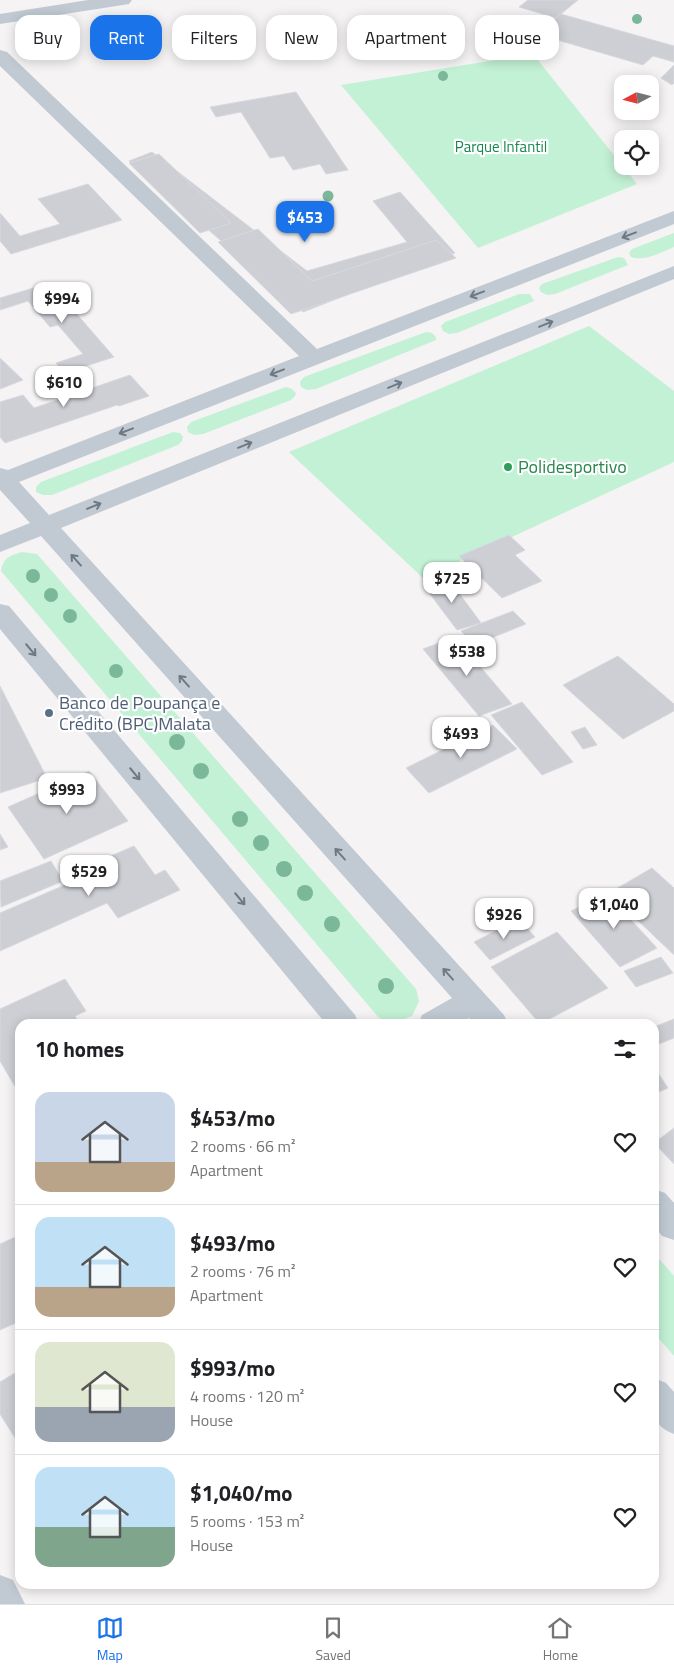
<!DOCTYPE html>
<html lang="en">
<head>
<meta charset="utf-8">
<style>
  :root { --surface:#fff; --page:#f2f2f2; --text:#202124; --muted:#757577; --line:#e0e0e0; --accent:#1a73e8 }
  body { margin:0; font-family:"Titillium Web",sans-serif; background:var(--page); color:var(--text); height:100vh; display:flex; flex-direction:column; font-size:19px; white-space:nowrap }
  * { box-sizing:border-box; margin:0 }
  p { font-size:16px; color:var(--muted) }
  .icon { flex:none; width:28px; height:28px; fill:none; stroke:currentColor; stroke-width:2; stroke-linecap:round; stroke-linejoin:round }
  .map { position:relative; flex:1; overflow:hidden }
  .sheet { position:absolute; left:15px; top:1019px; width:644px; height:570px; display:flex; flex-direction:column; background:var(--surface); border-radius:15px; box-shadow:0 2px 12px #0003 }
  .sheet>* { flex:none }
  .guide { position:absolute; left:15px; top:15px; width:645px; height:45px; display:flex; gap:10px }
  .needle { width:32px; rotate:263deg }
  .controls { position:absolute; left:614px; top:75px; display:grid; gap:10px }
  .controls a { display:grid; place-items:center; width:45px; height:45px; border-radius:10px; background:var(--surface); box-shadow:0 2px 12px #0003; font-size:25px }
  .price { position:absolute; translate:-50% -42px; padding:0 11px; border-radius:10px; background:#fff; color:#222; font-size:16px; line-height:32px; filter:drop-shadow(0 1px 2px #0008) }
  .price::after { content:''; position:absolute; left:50%; top:30px; width:15px; height:11px; margin-left:-8px; background:inherit; clip-path:polygon(0 0,100% 0,50% 100%) }
  .price.current { background:var(--accent); color:#fff }
  ul { padding:0; list-style:none }
  li { display:flex; align-items:center; gap:15px; height:125px; padding:0 20px }
  li+li { border-top:1px solid var(--line) }
  li span { display:grid; place-items:center; flex:none; width:140px; height:100px; border-radius:15px; color:#555 }
  li>.icon { margin-inline-start:auto }
  span .icon { width:60px; height:60px; fill:#fffc; stroke-width:1 }
  li b { font-size:21px }
  h2 { display:flex; justify-content:space-between; align-items:center; height:60px; padding:0 20px; font-size:21px }
  .pill { padding:0 18px; border-radius:15px; background:var(--surface); box-shadow:0 2px 12px #0003; font-size:18px; line-height:45px }
  .pill.current { background:var(--accent); color:#fff }
  .menu { display:flex; justify-content:space-around; align-items:center; height:70px; border-top:1px solid var(--line); background:var(--surface); font-size:14px; color:var(--muted) }
  .menu a { display:grid; justify-items:center; gap:2px }
  .menu .current { color:var(--accent) }
  .map>svg:first-child { display:block }
</style>
</head>
<body>
<div class="map">
<svg width="674" height="1604" viewBox="0 0 674 1604">
  <rect width="100%" height="100%" fill="#f5f3f3"/>
  <g fill="#c3f1d5">
    <polygon points="533,54 637,184 478,248 341,85"/>
    <path d="M674,233V247C661,252 645,262 631,257L629,253L632,249Z"/>
    <polygon points="618,257 624,258 628,265 555,294 547,295 541,292 539,288 542,284"/>
    <polygon points="519,294 530,294 534,301 457,333 449,334 443,331 441,326 445,322"/>
    <polygon points="589,326 674,391 674,462 423,578 289,452"/>
    <polygon points="426,332 432,333 436,337 436,340 316,389 307,390 301,387 300,382 304,377"/>
    <polygon points="286,387 292,389 296,393 295,396 291,400 203,434 194,435 188,432 187,427 191,422"/>
    <polygon points="173,432 180,433 183,437 182,441 178,445 52,495 43,495 36,492 36,487 41,482"/>
    <path d="M22,552L37,554L416,989L419,1001L412,1016L396,1022L379,1018L1,571C3,558 10,555 22,552Z"/>
    <polygon points="654,1253 674,1276 674,1356 654,1333"/>
  </g>
  <g fill="#cdcfd5" stroke="#d7d9de">
    <polygon points="528,0 578,0 556,18 519,7"/>
    <polygon points="561,14 674,46 674,62 653,56 643,65 537,34"/>
    <polygon points="674,65 674,83 672,85 661,78"/>
    <polygon points="296,92 348,170 326,174 320,164 293,170 284,156 270,158 241,112 216,117 210,107"/>
    <polygon points="152,152 307,271 407,242 373,201 400,192 455,253 303,312 129,161"/>
    <polygon points="159,154 231,223 200,233 129,163"/>
    <polygon points="88,184 122,220 11,254 0,241 0,213 20,236 60,224 38,199"/>
    <polygon points="258,229 312,281 436,240 456,258 291,314 218,242"/>
    <polygon points="50,283 114,357 64,373 56,363 83,354 58,325 50,327 28,301 0,310 0,298"/>
    <polygon points="0,358 23,380 0,389"/>
    <polygon points="130,375 149,396 119,406 117,405 5,443 0,437 0,402 23,395 34,408"/>
    <polygon points="509,535 525,550 515,555 542,581 502,598 459,556"/>
    <polygon points="448,578 481,623 457,630 424,586"/>
    <polygon points="513,611 526,624 474,645 461,631"/>
    <polygon points="455,637 512,704 479,716 423,649"/>
    <polygon points="618,656 674,704 674,711 623,739 563,685"/>
    <polygon points="0,686 47,778 0,793"/>
    <polygon points="522,702 573,762 542,775 491,715"/>
    <polygon points="493,725 517,749 429,793 406,768"/>
    <polygon points="585,727 597,745 583,749 571,732"/>
    <polygon points="89,771 128,821 44,859 8,807"/>
    <polygon points="0,834 8,847 0,850"/>
    <polygon points="134,846 155,875 165,870 180,890 118,918 107,903 0,951 0,913 104,868 99,861"/>
    <polygon points="51,861 63,881 1,907 0,881"/>
    <polygon points="652,868 674,888 674,955 609,893"/>
    <polygon points="607,894 657,948 620,967 571,911"/>
    <polygon points="519,919 535,937 490,960 474,942"/>
    <polygon points="557,932 608,988 540,1024 491,967"/>
    <polygon points="661,957 673,973 636,987 624,971"/>
    <polygon points="65,979 86,1011 75,1016 80,1024 20,1024 20,1095 0,1061 0,1009"/>
    <polygon points="674,1019 674,1038 654,1046 654,1027"/>
    <polygon points="654,1067 668,1088 654,1094"/>
    <polygon points="674,1128 674,1164 654,1143"/>
    <polygon points="20,1235 20,1321 0,1330 0,1244"/>
    <polygon points="20,1370 20,1446 0,1414 0,1382"/>
  </g>
  <g fill="none" stroke-linecap="round" stroke-linejoin="round">
    <g fill="#c1cad2" fill-rule="evenodd">
      <polygon points="88,0 132,0 129,4 123,5 0,24 0,14"/>
      <polygon points="0,50 7,52 317,349 674,211 674,224 19,482 49,515 674,266 674,279 61,528 504,1015 508,1024 474,1024 469,1018 458,1024 418,1024 422,1015 452,998 41,536 0,552 0,535 30,523 0,490 0,468 8,470 299,356 0,66"/>
      <polygon points="0,604 9,606 355,1015 359,1024 326,1024 0,629"/>
      <polygon points="654,1189 665,1193 674,1203 674,1240 662,1236 654,1226"/>
      <path d="M654,1378L666,1383L674,1392V1434C647,1424 652,1404 654,1378Z"/>
      <polygon points="0,1575 13,1580 25,1604 0,1604"/>
    </g>
  </g>
  <g fill="#7bb799">
    <circle cx="637" cy="19" r="5"/>
    <circle cx="443" cy="76" r="5"/>
    <circle cx="328" cy="196" r="5.5"/>
    <circle cx="33" cy="576" r="7"/>
    <circle cx="51" cy="595" r="7"/>
    <circle cx="70" cy="616" r="7"/>
    <circle cx="116" cy="671" r="7"/>
    <circle cx="177" cy="742" r="8"/>
    <circle cx="201" cy="771" r="8"/>
    <circle cx="240" cy="819" r="8"/>
    <circle cx="261" cy="843" r="8"/>
    <circle cx="284" cy="869" r="8"/>
    <circle cx="305" cy="893" r="8"/>
    <circle cx="332" cy="924" r="8"/>
    <circle cx="386" cy="986" r="8"/>
  </g>
  <defs><path id="oneway-shaft" d="M-6 0H5M1.5-3L5.5 0L1.5 3" fill="none" stroke-width="1.6" stroke-linecap="round" stroke-linejoin="round" transform="scale(1.25)"/></defs>
  <g stroke="#6e7983">
    <use href="#oneway-shaft" transform="translate(629 235) rotate(159)"/>
    <use href="#oneway-shaft" transform="translate(477 294) rotate(159)"/>
    <use href="#oneway-shaft" transform="translate(546 324) rotate(-22)"/>
    <use href="#oneway-shaft" transform="translate(277 372) rotate(159)"/>
    <use href="#oneway-shaft" transform="translate(395 385) rotate(-22)"/>
    <use href="#oneway-shaft" transform="translate(126 431) rotate(159)"/>
    <use href="#oneway-shaft" transform="translate(245 445) rotate(-22)"/>
    <use href="#oneway-shaft" transform="translate(94 506) rotate(-22)"/>
    <use href="#oneway-shaft" transform="translate(76 560) rotate(-132)"/>
    <use href="#oneway-shaft" transform="translate(31 650) rotate(50)"/>
    <use href="#oneway-shaft" transform="translate(184 681) rotate(-132)"/>
    <use href="#oneway-shaft" transform="translate(135 774) rotate(50)"/>
    <use href="#oneway-shaft" transform="translate(340 854) rotate(-132)"/>
    <use href="#oneway-shaft" transform="translate(240 899) rotate(50)"/>
    <use href="#oneway-shaft" transform="translate(448 974) rotate(-132)"/>
  </g>
  <circle fill="#2e9e5b" stroke="#fff" stroke-width="2" cx="508" cy="467" r="5"/>
  <circle fill="#5c6f8a" stroke="#fff" stroke-width="2" cx="49" cy="713" r="5"/>
  <g text-anchor="middle" stroke-width="4.5" stroke-linejoin="round" paint-order="stroke">
    <g font-size="15" fill="#17864f" stroke="#fff">
      <text x="501" y="152">Parque Infantil</text>
    </g>
    <g font-size="18" fill="#27864d" stroke="#fff" text-anchor="start">
      <text x="518" y="473">Polidesportivo</text>
    </g>
    <g font-size="18" fill="#4e5e75" stroke="#fff" text-anchor="start">
      <text x="59" y="709">Banco de Poupança e<tspan x="59" dy="21">Crédito (BPC)Malata</tspan></text>
    </g>
  </g>
</svg>
<div class="controls">
<a><svg class="needle" viewBox="-14 -14 28 28"><path d="M0-13l5 13h-10z" fill="#e53935"/><path d="M0 13l5-13h-10z" fill="#757577"/></svg></a>
<a><svg class="icon" aria-label="locate" viewBox="0 0 24 24"><circle cx="12" cy="12" r="6"/><path d="M12 2v4M12 18v4M2 12h4M18 12h4"/></svg></a>
</div>
<b class="price current" style="left:305px;top:243px">$453</b>
<b class="price" style="left:62px;top:324px">$994</b>
<b class="price" style="left:64px;top:408px">$610</b>
<b class="price" style="left:452px;top:604px">$725</b>
<b class="price" style="left:467px;top:677px">$538</b>
<b class="price" style="left:461px;top:759px">$493</b>
<b class="price" style="left:67px;top:815px">$993</b>
<b class="price" style="left:89px;top:897px">$529</b>
<b class="price" style="left:614px;top:930px">$1,040</b>
<b class="price" style="left:504px;top:940px">$926</b>
<div class="guide">
<a class="pill">Buy</a>
<a class="pill current">Rent</a>
<a class="pill">Filters</a>
<a class="pill">New</a>
<a class="pill">Apartment</a>
<a class="pill">House</a>
</div>
<section class="sheet">
<h2>10 homes<svg class="icon" aria-label="filters" viewBox="0 0 24 24"><path d="M4 7h16M4 17h16"/><circle cx="9" cy="7" r="2"/><circle cx="15" cy="17" r="2"/></svg></h2>
<ul>
<li><span style="background:linear-gradient(#c9d6e8 70%,#b9a48a 0)"><svg class="icon" aria-label="home" viewBox="0 0 24 24"><path d="M3 11l9-7 9 7M6 9v11h12V9"/></svg></span><div><b>$453/mo</b><p>2 rooms · 66 m²</p><p>Apartment</p></div><svg class="icon" aria-label="heart" viewBox="0 0 24 24"><path d="M12 20l-8-8c-3-5 5-10 8-4 3-6 11-1 8 4z"/></svg></li>
<li><span style="background:linear-gradient(#bfe0f5 70%,#b9a48a 0)"><svg class="icon" aria-label="home" viewBox="0 0 24 24"><path d="M3 11l9-7 9 7M6 9v11h12V9"/></svg></span><div><b>$493/mo</b><p>2 rooms · 76 m²</p><p>Apartment</p></div><svg class="icon" aria-label="heart" viewBox="0 0 24 24"><path d="M12 20l-8-8c-3-5 5-10 8-4 3-6 11-1 8 4z"/></svg></li>
<li><span style="background:linear-gradient(#dfe7d0 65%,#9aa5b1 0)"><svg class="icon" aria-label="home" viewBox="0 0 24 24"><path d="M3 11l9-7 9 7M6 9v11h12V9"/></svg></span><div><b>$993/mo</b><p>4 rooms · 120 m²</p><p>House</p></div><svg class="icon" aria-label="heart" viewBox="0 0 24 24"><path d="M12 20l-8-8c-3-5 5-10 8-4 3-6 11-1 8 4z"/></svg></li>
<li><span style="background:linear-gradient(#bfe0f5 60%,#7fa58c 0)"><svg class="icon" aria-label="home" viewBox="0 0 24 24"><path d="M3 11l9-7 9 7M6 9v11h12V9"/></svg></span><div><b>$1,040/mo</b><p>5 rooms · 153 m²</p><p>House</p></div><svg class="icon" aria-label="heart" viewBox="0 0 24 24"><path d="M12 20l-8-8c-3-5 5-10 8-4 3-6 11-1 8 4z"/></svg></li>
</ul>
</section>
</div>
<nav class="menu">
<a class="current"><svg class="icon" aria-label="map" viewBox="0 0 24 24"><path d="M3 6l6-2 6 2 6-2v14l-6 2-6-2-6 2zM9 4v14M15 6v14"/></svg>Map</a>
<a><svg class="icon" aria-label="saved" viewBox="0 0 24 24"><path d="M7 4h10v16l-5-4-5 4z"/></svg>Saved</a>
<a><svg class="icon" aria-label="home" viewBox="0 0 24 24"><path d="M3 11l9-7 9 7M6 9v11h12V9"/></svg>Home</a>
</nav>
</body>
</html>
